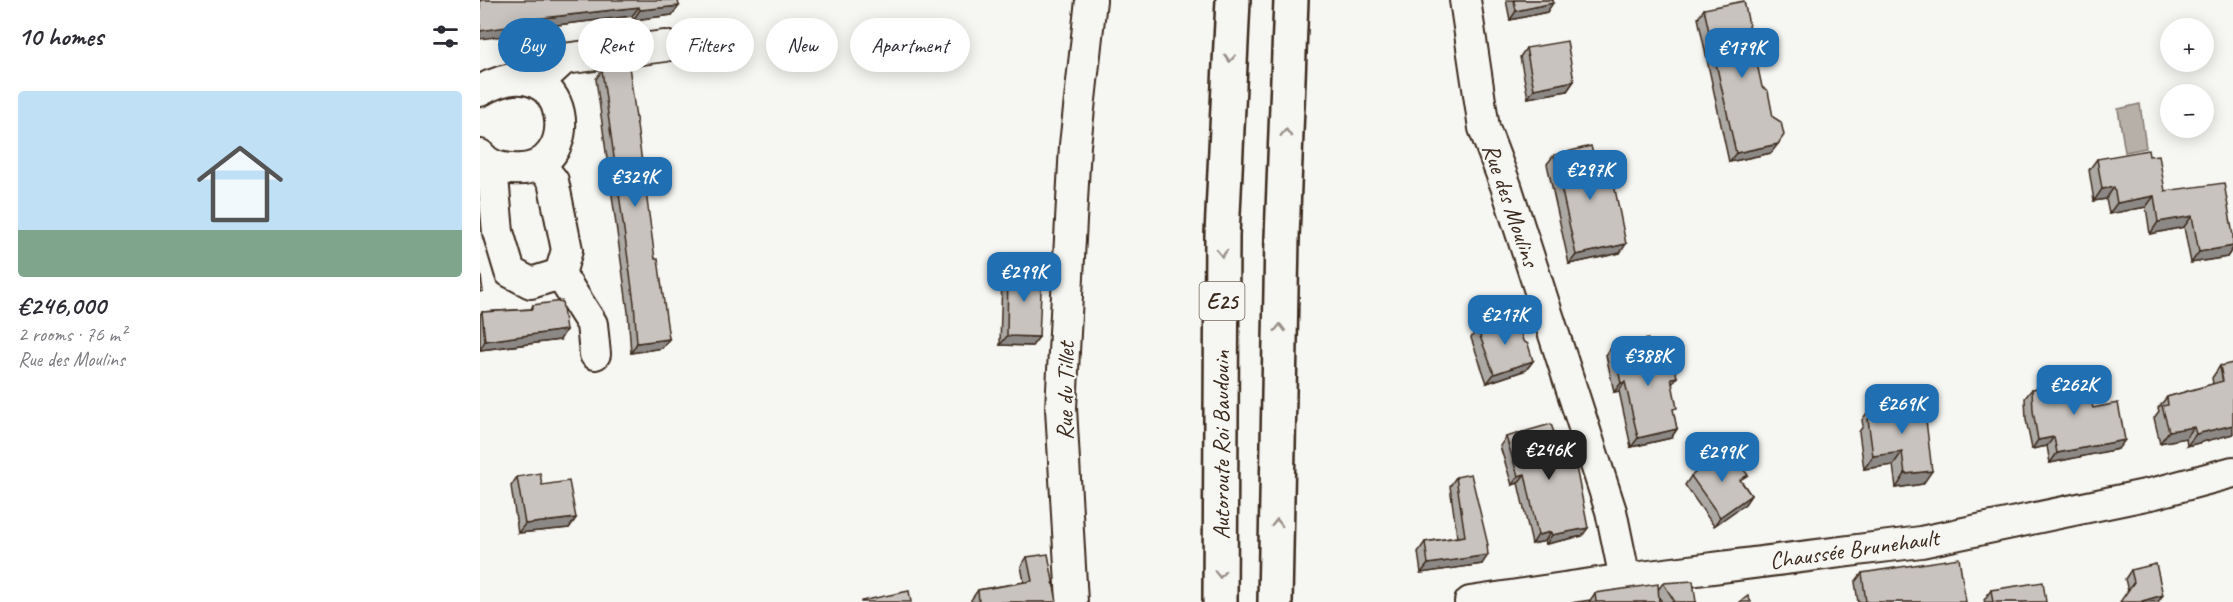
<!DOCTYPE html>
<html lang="en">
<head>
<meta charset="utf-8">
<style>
  :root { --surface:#fff; --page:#f7f7f7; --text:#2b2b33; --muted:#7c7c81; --line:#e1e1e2; --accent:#1f6fb2 }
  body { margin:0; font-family:Caveat,sans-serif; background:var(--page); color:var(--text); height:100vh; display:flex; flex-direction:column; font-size:22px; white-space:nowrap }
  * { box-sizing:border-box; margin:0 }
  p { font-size:20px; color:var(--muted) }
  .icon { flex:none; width:33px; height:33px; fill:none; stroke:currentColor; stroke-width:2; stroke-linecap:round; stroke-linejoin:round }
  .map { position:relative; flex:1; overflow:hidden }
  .drawer { display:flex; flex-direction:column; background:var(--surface); width:480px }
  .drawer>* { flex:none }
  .banner { position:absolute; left:18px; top:18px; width:570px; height:54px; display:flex; gap:12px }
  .fabs { position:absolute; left:1680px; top:18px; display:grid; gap:12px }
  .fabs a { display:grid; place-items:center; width:54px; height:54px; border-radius:50%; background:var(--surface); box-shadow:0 3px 15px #0003; font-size:30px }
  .price { position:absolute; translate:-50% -51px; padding:0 14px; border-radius:12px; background:var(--accent); color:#fff; font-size:20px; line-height:39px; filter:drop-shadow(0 2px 3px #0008) }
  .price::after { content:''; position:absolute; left:50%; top:36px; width:18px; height:14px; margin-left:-9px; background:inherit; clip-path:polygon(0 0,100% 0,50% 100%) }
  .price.current { background:#222; color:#fff }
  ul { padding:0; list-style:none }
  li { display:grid; align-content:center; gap:12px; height:318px; padding:0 18px }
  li+li { border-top:2px solid var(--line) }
  li span { display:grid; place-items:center; height:186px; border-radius:6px; color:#555 }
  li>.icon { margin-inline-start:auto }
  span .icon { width:108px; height:108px; fill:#fffc; stroke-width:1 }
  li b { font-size:26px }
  h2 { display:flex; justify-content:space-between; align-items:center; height:72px; padding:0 18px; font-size:26px }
  .chip { padding:0 21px; border-radius:27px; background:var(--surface); box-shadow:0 3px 15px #0003; font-size:21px; line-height:54px }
  .chip.current { background:var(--accent); color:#fff }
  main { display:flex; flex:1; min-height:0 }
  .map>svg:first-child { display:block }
</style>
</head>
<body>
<main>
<section class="drawer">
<h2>10 homes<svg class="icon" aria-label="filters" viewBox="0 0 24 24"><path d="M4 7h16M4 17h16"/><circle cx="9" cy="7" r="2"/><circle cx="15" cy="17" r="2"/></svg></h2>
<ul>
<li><span style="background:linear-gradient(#bfe0f5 75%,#7fa58c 0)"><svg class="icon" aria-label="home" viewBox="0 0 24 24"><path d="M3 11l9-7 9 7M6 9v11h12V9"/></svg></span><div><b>€246,000</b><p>2 rooms · 76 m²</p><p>Rue des Moulins</p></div></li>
</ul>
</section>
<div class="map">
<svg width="1753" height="602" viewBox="0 0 1753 602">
  <rect width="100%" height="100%" fill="#f6f6f2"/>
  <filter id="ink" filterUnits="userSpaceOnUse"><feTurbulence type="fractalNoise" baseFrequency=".0167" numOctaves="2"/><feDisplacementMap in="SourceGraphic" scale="12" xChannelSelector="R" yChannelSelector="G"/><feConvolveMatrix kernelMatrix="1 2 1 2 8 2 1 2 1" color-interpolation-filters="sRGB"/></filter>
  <g filter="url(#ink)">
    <polygon fill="#b6b0a9" stroke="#857a71" stroke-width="1.5" points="1660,104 1666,148 1645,152 1638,109"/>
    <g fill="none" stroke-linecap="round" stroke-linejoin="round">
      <defs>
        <g id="minor">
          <polyline points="985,0 1004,128 1026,186 1131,511 1145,579"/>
          <polyline points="58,83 84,59 185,46"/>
          <path d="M0,91C93,38 107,177 32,169C19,168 9,166 0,155"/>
          <polyline points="12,167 18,232 30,272 51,283 80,274 87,250 73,181 60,165"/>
          <polyline points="80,274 112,324 115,354"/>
          <polyline points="592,602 581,408 595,145 611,0"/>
          <polyline points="990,602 1145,579 1441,542 1675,493 1753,472"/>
        </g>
        <g id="motorway">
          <polyline points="740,602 742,235 753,0"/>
          <polyline points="795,602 802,238 811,0"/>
        </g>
      </defs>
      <use href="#minor" stroke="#3b2a1e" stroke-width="34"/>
      <use href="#motorway" stroke="#3b2a1e" stroke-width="38"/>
      <use href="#minor" stroke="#f6f6f2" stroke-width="30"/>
      <use href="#motorway" stroke="#f6f6f2" stroke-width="33"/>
    </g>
    <g fill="#aca8a3" stroke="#3b2a1e" stroke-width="1.5">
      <polygon points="0,0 199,6 192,15 153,20 152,16 51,28 48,33"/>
      <polygon points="1026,0 1073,0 1067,12 1030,20"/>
      <polygon points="1224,9 1291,153 1249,162 1218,18"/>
      <polygon points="1046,48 1094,81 1087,91 1048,98 1040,57"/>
      <polygon points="122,70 175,259 189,339 182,348 151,353 148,312 116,79"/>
      <polygon points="1074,155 1115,162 1140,253 1089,264 1067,164"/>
      <polygon points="1669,156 1685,191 1753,235 1753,248 1747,257 1711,263 1704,227 1670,234 1666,207 1629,214 1626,199 1614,201 1609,170 1617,159"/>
      <polygon points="528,269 559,337 552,346 520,345 522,278"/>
      <polygon points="53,305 80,340 0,350 0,314 2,312 51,309"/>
      <polygon points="997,328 1053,361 1046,370 1007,383 991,338"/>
      <polygon points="1133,345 1173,358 1192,384 1193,412 1197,429 1191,438 1151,447 1139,391 1134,392 1126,355"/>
      <polygon points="1740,366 1753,434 1707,446 1706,438 1680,443 1674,418 1679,411 1678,408 1687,397 1733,384 1732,378"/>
      <polygon points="1552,389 1613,408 1638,449 1570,463 1567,446 1552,449 1546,420 1545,398"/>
      <polygon points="1391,407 1443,484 1416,488 1413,465 1384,469 1379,432 1383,426 1382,420"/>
      <polygon points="1026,437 1102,536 1066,544 1065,541 1052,544 1038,483 1032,485 1020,446"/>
      <polygon points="1211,476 1262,482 1271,495 1265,504 1234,526 1205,485"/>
      <polygon points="37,477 62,485 96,518 89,528 38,533 31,486"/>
      <polygon points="976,477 1007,547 1002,564 941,573 938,552 945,542 977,537 970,486"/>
      <polygon points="547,557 577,602 491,602 491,600 498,590 544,582 541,566"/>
      <polygon points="1651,570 1678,602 1648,591 1645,579"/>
      <polygon points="1382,573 1486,602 1378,602 1375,582"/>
      <polygon points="1183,583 1216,602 1182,602 1178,596 1179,602 1109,602 1115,593 1178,590"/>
      <polygon points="1511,590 1566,602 1505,602 1504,600"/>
    </g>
    <g fill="#8c8885" stroke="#3b2a1e" stroke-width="1.5">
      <polygon points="1073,3 1067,12 1030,20 1036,11"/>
      <polygon points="199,6 192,15 153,20 160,10"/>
      <polygon points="159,7 152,16 51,28 48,33 0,39 0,31 54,19"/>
      <polygon points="1094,81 1087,91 1048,98 1054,89"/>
      <polygon points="1298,144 1291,153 1249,162 1256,153"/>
      <polygon points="1634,187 1626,199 1614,201 1622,189"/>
      <polygon points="1674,196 1666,207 1629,214 1637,203"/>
      <polygon points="1712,216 1704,227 1670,234 1678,222"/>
      <polygon points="1146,244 1140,253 1089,264 1096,255"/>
      <polygon points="1753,246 1753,248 1747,257 1711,263 1719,252"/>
      <polygon points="86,330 80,340 0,350 5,341"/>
      <polygon points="527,336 559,337 552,346 520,345"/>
      <polygon points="189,339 182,348 151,353 157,343"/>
      <polygon points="1053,361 1046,370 1007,383 1014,374"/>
      <polygon points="1197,377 1191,386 1191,378"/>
      <polygon points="1145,382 1139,391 1134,392 1141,383"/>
      <polygon points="1753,425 1753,434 1707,446 1716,434"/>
      <polygon points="1714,427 1706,438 1680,443 1689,431"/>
      <polygon points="1197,429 1191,438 1151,447 1158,438"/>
      <polygon points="1574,437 1567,446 1552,449 1558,440"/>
      <polygon points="1645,440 1638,449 1570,463 1577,453"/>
      <polygon points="1422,452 1413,465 1384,469 1393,456"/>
      <polygon points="1452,471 1443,484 1416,488 1425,474"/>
      <polygon points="1045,474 1038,483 1032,485 1038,476"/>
      <polygon points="1271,495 1265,504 1234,526 1240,517"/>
      <polygon points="96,518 89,528 38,533 45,524"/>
      <polygon points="1108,528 1102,536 1066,544 1072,535"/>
      <polygon points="1071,532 1065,541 1052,544 1058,535"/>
      <polygon points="1008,555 1002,564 941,573 948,564"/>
      <polygon points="1683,595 1678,602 1661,602 1662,601"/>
    </g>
    <g fill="#c8c3be" stroke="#3b2a1e" stroke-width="1.5">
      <polygon points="0,0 198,0 199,6 160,10 159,7 54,19 54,23 0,31"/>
      <polygon points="1034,0 1073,0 1073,3 1036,11"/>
      <polygon points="1264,1 1282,87 1288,91 1293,117 1301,122 1304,135 1298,144 1256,153 1224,9"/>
      <polygon points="1087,41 1094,81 1054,89 1046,48"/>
      <polygon points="149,66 175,259 178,259 189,339 157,343 154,303 122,70"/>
      <polygon points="1111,146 1115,162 1129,159 1146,244 1096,255 1074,155"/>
      <polygon points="1668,150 1669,156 1679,155 1685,191 1744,183 1753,235 1753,246 1719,252 1712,216 1678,222 1674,196 1637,203 1634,187 1622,189 1617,159"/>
      <polygon points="528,269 562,270 559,337 527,336"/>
      <polygon points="0,270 3,291 0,292"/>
      <polygon points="82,301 86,330 5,341 2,312 53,309 53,305"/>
      <polygon points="1037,318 1043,341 1048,344 1053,361 1014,374 997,328"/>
      <polygon points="1168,339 1173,358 1192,354 1197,377 1191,378 1197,408 1193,409 1197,429 1158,438 1145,382 1141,383 1133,345"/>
      <polygon points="1753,363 1753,425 1716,434 1714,427 1689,431 1682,406 1688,405 1687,397 1743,381 1740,366"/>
      <polygon points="1603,371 1613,408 1638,403 1645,440 1577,453 1574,437 1558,440 1553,411 1552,389 1562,388"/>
      <polygon points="1439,402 1440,413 1445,412 1452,471 1425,474 1422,452 1393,456 1388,419 1393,418 1391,407"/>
      <polygon points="1071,424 1085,465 1095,462 1108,528 1072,535 1071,532 1058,535 1045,474 1038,476 1026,437"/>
      <polygon points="1248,451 1268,475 1260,480 1271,495 1240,517 1211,476 1239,455 1241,456"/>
      <polygon points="60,473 62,485 89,481 96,518 45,524 37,477"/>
      <polygon points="991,474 1008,545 1007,545 1008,555 948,564 945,542 985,536 976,477"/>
      <polygon points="568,554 577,602 499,602 498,590 552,581 547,557"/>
      <polygon points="1479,558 1486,602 1386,602 1382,573"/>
      <polygon points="1676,564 1683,595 1662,601 1662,602 1640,602 1654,582 1651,570"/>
      <polygon points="1213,581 1216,602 1195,602 1183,583"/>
      <polygon points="1563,582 1566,602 1513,602 1511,590"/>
      <polygon points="1178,584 1179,602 1116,602 1115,593"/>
      <polygon points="429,591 431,602 381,602 381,601"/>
      <polygon points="1268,596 1271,602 1260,602"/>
    </g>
    <defs><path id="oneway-chevron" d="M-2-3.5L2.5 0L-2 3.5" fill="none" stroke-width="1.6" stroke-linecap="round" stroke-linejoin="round" transform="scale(1.5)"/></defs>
    <g stroke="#989088">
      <use href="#oneway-chevron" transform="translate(750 58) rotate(93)"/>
      <use href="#oneway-chevron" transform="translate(806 133) rotate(-88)"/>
      <use href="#oneway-chevron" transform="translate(742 253) rotate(90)"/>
      <use href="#oneway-chevron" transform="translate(800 328) rotate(-89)"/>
      <use href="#oneway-chevron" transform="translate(797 523) rotate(-89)"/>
      <use href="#oneway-chevron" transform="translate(740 574) rotate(90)"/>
    </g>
  </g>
  <g text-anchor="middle" stroke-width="4.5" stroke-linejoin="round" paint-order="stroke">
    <rect fill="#f6f6f2" stroke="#73675e" stroke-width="1.5" x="719.5" y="282" width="45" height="38" rx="4.5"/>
    <g font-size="22" font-weight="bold" fill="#3b2a1e">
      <text x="742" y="309">E25</text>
    </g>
    <g font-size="24" fill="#3b2a1e" stroke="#f6f6f2">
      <text transform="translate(1031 205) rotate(71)" y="8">Rue des Moulins</text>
      <text transform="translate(585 391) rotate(-89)" y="8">Rue du Tillet</text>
      <text transform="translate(741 445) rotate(-90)" y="8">Autoroute Roi Baudouin</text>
      <text transform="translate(1374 549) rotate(-8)" y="8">Chaussée Brunehault</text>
    </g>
  </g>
</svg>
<div class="fabs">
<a>+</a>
<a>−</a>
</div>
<b class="price" style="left:1262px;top:79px">€179K</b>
<b class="price" style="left:1110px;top:201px">€297K</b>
<b class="price" style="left:155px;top:208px">€329K</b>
<b class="price" style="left:544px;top:303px">€299K</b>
<b class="price" style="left:1025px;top:346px">€217K</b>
<b class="price" style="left:1168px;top:387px">€388K</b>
<b class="price" style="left:1594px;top:416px">€262K</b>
<b class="price" style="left:1422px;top:435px">€269K</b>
<b class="price current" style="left:1069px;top:481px">€246K</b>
<b class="price" style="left:1242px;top:483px">€299K</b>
<div class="banner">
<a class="chip current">Buy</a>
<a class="chip">Rent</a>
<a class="chip">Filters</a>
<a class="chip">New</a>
<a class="chip">Apartment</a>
</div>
</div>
</main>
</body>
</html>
